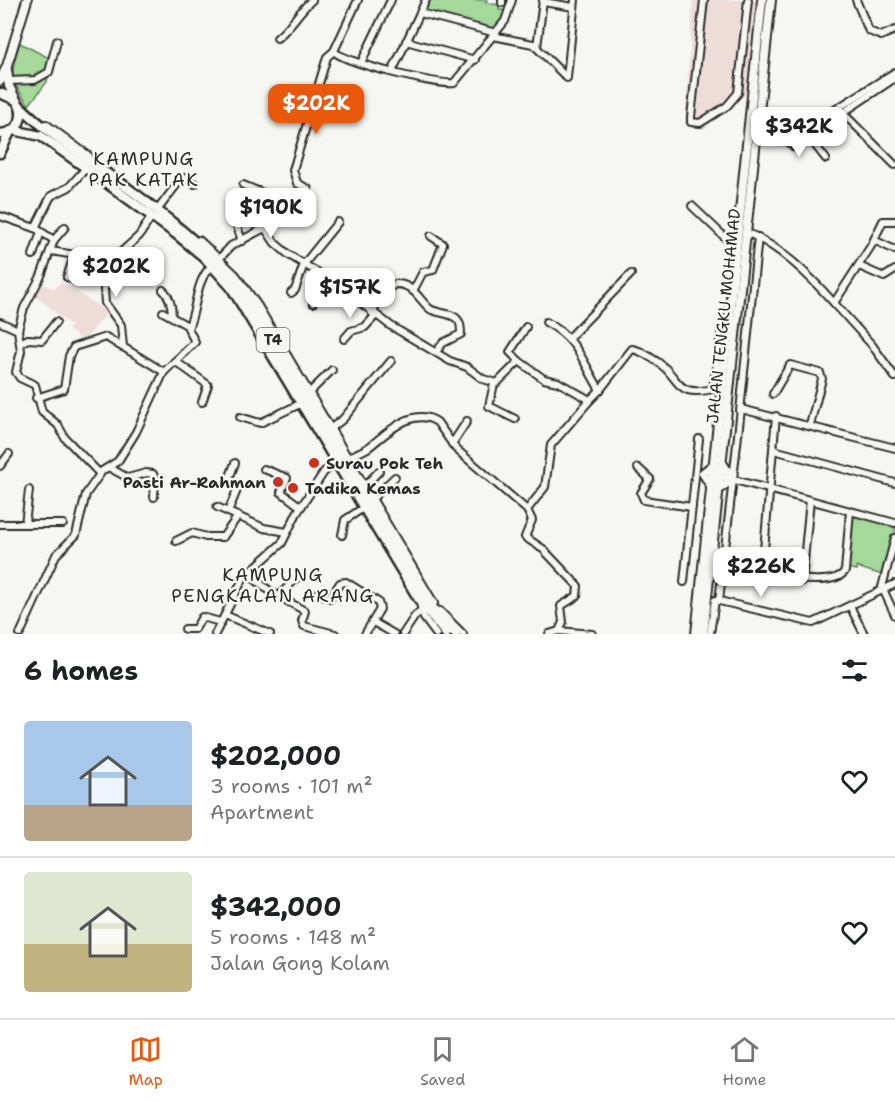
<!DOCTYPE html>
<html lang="en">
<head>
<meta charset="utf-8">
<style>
  :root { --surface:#fff; --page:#f2f2f2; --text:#202124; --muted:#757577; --line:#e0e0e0; --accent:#ea580c }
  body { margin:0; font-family:"Shantell Sans",sans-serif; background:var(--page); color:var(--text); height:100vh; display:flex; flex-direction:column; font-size:22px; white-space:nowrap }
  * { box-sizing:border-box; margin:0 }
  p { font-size:20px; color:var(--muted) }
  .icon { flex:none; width:33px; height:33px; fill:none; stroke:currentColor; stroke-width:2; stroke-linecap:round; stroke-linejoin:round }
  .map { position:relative; height:634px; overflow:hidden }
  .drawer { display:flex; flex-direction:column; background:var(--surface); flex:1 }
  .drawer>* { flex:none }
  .price { position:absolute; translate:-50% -51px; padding:0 14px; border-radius:12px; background:#fff; color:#222; font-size:20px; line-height:39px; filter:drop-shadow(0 2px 3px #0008) }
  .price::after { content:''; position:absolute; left:50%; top:36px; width:18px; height:14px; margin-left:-9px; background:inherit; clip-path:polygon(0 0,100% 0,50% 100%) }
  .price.active { background:var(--accent); color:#fff }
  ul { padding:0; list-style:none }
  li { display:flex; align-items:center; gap:18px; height:150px; padding:0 24px }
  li+li { border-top:2px solid var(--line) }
  li span { display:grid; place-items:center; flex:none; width:168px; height:120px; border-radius:6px; color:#555 }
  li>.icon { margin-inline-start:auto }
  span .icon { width:72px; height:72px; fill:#fffc; stroke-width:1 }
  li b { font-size:26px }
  h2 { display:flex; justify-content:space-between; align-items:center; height:72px; padding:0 24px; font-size:26px }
  .tab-bar { display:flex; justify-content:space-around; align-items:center; height:84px; border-top:2px solid var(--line); background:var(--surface); font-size:16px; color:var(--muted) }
  .tab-bar a { display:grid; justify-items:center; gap:3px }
  .tab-bar .active { color:var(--accent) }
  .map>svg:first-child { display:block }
</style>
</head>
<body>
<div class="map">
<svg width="895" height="634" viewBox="0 0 895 634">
  <rect width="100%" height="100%" fill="#f6f6f2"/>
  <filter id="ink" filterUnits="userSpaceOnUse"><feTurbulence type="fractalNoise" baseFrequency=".0167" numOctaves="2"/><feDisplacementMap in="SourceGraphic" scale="12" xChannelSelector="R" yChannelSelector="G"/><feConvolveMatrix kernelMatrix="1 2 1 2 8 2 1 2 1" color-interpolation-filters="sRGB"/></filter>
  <g filter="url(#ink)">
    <g fill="#eedcd9">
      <polygon points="693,0 755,0 746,94 704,129 685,125"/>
      <polygon points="60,282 108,312 86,338 80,339 69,330 71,326 34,294 42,283 55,289"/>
    </g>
    <g fill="#a5d89a" stroke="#688262" stroke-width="1.5">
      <polygon points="429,0 487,0 486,3 499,5 499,10 507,10 507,13 494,31 423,12"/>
      <path d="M20,43L51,59L47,82L29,105C10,80 9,73 20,43Z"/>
      <polygon points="852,516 895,526 895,535 882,575 857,567 857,570 846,568"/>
    </g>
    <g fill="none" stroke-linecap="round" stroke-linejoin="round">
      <g stroke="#6f8ca6" stroke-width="1.5">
        <polyline points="844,108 862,96"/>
        <polyline points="809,132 840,111"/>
        <polyline points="794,142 805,134"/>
      </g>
      <defs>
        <g id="minor">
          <polyline points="704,0 691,117 691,122 700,123 727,106 738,93 748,0"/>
          <polyline points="856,0 869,31 881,36 895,30"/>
          <polyline points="543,2 574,7"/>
          <polyline points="502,3 502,0"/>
          <polyline points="420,13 496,33"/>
          <polyline points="493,36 533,44 567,78"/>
          <path d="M277,38C291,27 298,12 312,0"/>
          <polyline points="406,41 475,60"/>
          <polyline points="537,47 543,0"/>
          <path d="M334,51C341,62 439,86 454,83L505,21L512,0"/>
          <polyline points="361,63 391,0"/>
          <polyline points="392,72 426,0"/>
          <polyline points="567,77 575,0"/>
          <polyline points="7,81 35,80 49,72 57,41"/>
          <polyline points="841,111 895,165"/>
          <polyline points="758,119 771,124 782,141 787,140 895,72"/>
          <polyline points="46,124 89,156"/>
          <polyline points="787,140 794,147 808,136 806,133"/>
          <polyline points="826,159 808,136 895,78"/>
          <polyline points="243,185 295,206"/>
          <polyline points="692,206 736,248"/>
          <polyline points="159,208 181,179 184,178 195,184"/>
          <polyline points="231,209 242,241"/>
          <polyline points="0,216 35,228 54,240 41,276 24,308 18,330 21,351 16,372 20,378 35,385 42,412 58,425 65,438 100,474"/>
          <polyline points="152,216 139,236 117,256 104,289 105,303 121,325 123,347 164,372"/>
          <polyline points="35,228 51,196 69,187 86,168"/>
          <path d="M265,228L275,243L289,255L335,283L391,326L450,361L467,367L483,379L497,383L519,361L544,379L558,382L590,400L600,390C582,361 578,339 546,322"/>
          <path d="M746,232C781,247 809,275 834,303L871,246L883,221H895"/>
          <polyline points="54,240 65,227"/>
          <polyline points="199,240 236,275 258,306 434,603"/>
          <polyline points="874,240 895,250"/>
          <polyline points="51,251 105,260 123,269 125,276"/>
          <polyline points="33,255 41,232"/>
          <polyline points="74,256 67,277 79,282"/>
          <polyline points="219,259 231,246 268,226 308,195 308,189 297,183 293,170 327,57 334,51 358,0"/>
          <polyline points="859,266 884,277 895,270"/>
          <path d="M163,290C169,295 173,308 171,315"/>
          <polyline points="413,291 423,272 433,270 443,244 431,236"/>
          <polyline points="291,293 295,290 304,264 338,222"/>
          <polyline points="313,303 326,277"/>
          <polyline points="834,303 872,345 895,377"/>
          <polyline points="163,312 188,326"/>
          <path d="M372,313L385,291L395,284C413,283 419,300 430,309C438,314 452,312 458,320C461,323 461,330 461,334L443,343L436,352"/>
          <polyline points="0,322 18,330"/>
          <polyline points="570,337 631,274"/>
          <polyline points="344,339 351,331 365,327 376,315"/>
          <polyline points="20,343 28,339 42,340 56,322"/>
          <polyline points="175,361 208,385 202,402"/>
          <polyline points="519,361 510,352 526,327"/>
          <polyline points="494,384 489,406 515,419"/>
          <polyline points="713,389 723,322 729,320"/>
          <path d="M600,390L632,349C639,350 644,353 650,357C686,377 669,401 721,387"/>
          <polyline points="309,393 332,370"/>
          <polyline points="773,394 790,365 820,373 822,379 810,425"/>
          <polyline points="36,398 64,389 69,356 74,347 106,337 122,347"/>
          <polyline points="740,411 758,237"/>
          <polyline points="240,417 260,423 302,403"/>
          <polyline points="330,429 343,419 391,361"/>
          <polyline points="452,444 467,421"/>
          <polyline points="774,450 895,483"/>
          <path d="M347,458C355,454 363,451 369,447C387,433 413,406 437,422L456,449L527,510L532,520L525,537L543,549L578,586L577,596L561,606L563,622L559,631"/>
          <polyline points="0,466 9,454"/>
          <polyline points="110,468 128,478 146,473 153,474 155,478 154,497"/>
          <polyline points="638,468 650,479 641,493 644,500 692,507"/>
          <polyline points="264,469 287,478 281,492 301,507"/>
          <polyline points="716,475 895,523"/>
          <polyline points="364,487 379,471"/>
          <polyline points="372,499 395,477"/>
          <polyline points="217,507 264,528 287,532"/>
          <polyline points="527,510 545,487 551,445 590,400"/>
          <polyline points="228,512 237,490 229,479 235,463"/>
          <polyline points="0,524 63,524"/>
          <polyline points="25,524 29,490"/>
          <polyline points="342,535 345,520 363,508"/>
          <polyline points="895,538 882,587 895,615"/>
          <polyline points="176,541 192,533 206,537 223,537 238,516"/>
          <path d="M723,564C745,569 831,593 845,571L850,511"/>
          <polyline points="762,572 776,416"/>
          <polyline points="247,573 271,592 305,611 302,621 304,626 335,634"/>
          <polyline points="802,581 810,500"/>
          <polyline points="684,582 699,439"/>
          <polyline points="318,593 330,598 340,583 346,582 378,602 380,609 365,634"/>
          <polyline points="279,596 298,576"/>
          <polyline points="419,600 424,618 436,634"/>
          <polyline points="719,601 741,409 895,448"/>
          <polyline points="850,606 864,634"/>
          <polyline points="440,611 463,634"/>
          <polyline points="225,615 270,634"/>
          <polyline points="373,622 394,634"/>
          <polyline points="185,629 195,629 202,617 220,622"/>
          <path d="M20,634L56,555L76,535L86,494L102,471L118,461L136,432L164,372L195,342L188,328C198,307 194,283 212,265"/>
          <polyline points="215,634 244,577 282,543 297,513 324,472 337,462"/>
          <polyline points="403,634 415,616 423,609"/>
          <polyline points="549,634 559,631 592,634"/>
          <polyline points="710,634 715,600 813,623 895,584"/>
        </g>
        <g id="major">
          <polyline points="7,70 9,86 16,100"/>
          <polyline points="0,81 7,66 27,0"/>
          <polyline points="710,484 703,473 713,465"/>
          <polyline points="718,490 732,479 723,464"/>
          <polyline points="696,634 762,0"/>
          <polyline points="703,634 771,0"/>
        </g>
        <g id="highway">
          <path d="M0,93L16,100C27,115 19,133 0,134"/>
          <path d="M20,106C54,139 95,164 133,192C171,220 208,250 239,286L420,590L445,624L456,634"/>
          <polyline points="13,130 41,136 86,168 176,234 205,258 231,287 418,598 446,634"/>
          <polyline points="0,153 10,132"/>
        </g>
      </defs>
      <use href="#minor" stroke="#2b2b2b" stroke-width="10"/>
      <use href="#major" stroke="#2b2b2b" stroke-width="12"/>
      <use href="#highway" stroke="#2b2b2b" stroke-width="13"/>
      <use href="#minor" stroke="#f6f6f2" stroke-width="6"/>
      <use href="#major" stroke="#f6f6f2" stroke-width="8"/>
      <use href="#highway" stroke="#f6f6f2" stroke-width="8"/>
    </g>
  </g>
  <g fill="#c8321e" stroke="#f6f6f2" stroke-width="2">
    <circle cx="314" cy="463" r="6"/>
    <circle cx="278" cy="482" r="6"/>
    <circle cx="293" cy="488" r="6"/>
  </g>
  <g text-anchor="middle" stroke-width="5" stroke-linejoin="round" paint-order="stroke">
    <rect fill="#f6f6f2" stroke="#686867" stroke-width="1.5" x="256.5" y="328" width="33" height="24" rx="4.5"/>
    <g font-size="15" font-weight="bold" fill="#2b2b2b">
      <text x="273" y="345">T4</text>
    </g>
    <g font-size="16" fill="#2b2b2b" stroke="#f6f6f2">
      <text transform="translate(723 316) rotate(-84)" y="6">JALAN TENGKU MOHAMAD</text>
    </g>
    <g font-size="16" font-weight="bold" fill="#2b2b2b" stroke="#f6f6f2" text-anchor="start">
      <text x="326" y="469">Surau Pok Teh</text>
      <text x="266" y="488" text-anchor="end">Pasti Ar-Rahman</text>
      <text x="305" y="494">Tadika Kemas</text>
    </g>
    <g font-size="18" letter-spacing="1.5" fill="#2b2b2b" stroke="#f6f6f2">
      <text x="144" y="165">KAMPUNG<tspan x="144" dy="21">PAK KATAK</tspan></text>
      <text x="273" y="581">KAMPUNG<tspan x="273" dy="21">PENGKALAN ARANG</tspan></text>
    </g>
  </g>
</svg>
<b class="price active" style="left:316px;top:135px">$202K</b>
<b class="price" style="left:799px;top:158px">$342K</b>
<b class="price" style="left:271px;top:239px">$190K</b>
<b class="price" style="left:116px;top:298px">$202K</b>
<b class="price" style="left:350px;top:319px">$157K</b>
<b class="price" style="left:761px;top:598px">$226K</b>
</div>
<section class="drawer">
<h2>6 homes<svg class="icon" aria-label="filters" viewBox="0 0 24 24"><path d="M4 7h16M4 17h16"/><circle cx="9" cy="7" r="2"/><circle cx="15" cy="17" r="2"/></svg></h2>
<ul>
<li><span style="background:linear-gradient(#a9c7e8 70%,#b9a48a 0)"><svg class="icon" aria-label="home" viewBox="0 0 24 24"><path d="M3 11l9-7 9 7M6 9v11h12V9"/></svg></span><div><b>$202,000</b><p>3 rooms · 101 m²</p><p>Apartment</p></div><svg class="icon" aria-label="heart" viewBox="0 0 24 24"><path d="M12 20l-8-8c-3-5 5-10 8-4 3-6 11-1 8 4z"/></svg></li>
<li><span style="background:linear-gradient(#dfe7d0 60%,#c2b280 0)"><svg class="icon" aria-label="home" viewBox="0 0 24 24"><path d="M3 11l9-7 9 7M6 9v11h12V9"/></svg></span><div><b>$342,000</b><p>5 rooms · 148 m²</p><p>Jalan Gong Kolam</p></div><svg class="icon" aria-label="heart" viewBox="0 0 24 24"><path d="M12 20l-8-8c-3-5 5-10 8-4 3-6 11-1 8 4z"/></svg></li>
</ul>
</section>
<nav class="tab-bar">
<a class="active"><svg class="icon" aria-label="map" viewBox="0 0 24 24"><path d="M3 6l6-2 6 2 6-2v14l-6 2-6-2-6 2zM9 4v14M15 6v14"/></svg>Map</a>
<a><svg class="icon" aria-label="saved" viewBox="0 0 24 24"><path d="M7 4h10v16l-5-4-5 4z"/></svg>Saved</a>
<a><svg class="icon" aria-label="home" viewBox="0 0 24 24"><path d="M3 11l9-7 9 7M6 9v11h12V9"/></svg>Home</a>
</nav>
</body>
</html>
